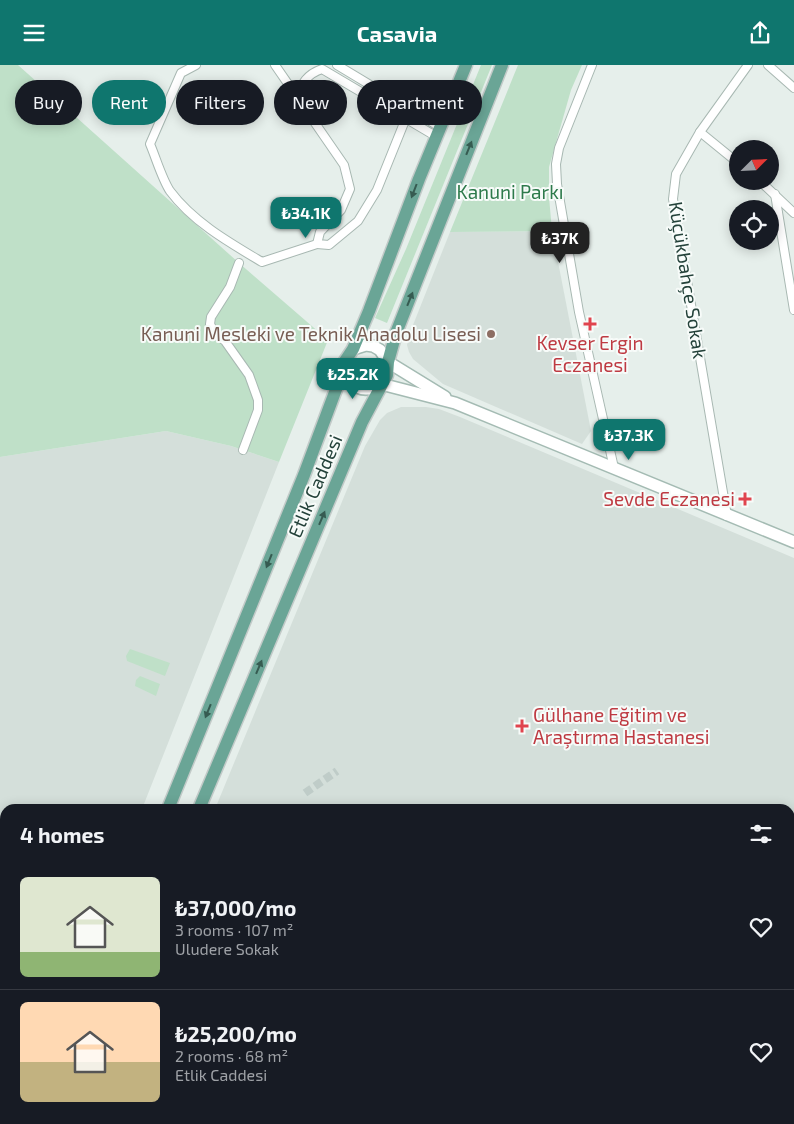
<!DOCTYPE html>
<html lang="en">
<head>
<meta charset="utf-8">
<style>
  :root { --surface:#171b24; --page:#242831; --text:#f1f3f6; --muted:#9ea1a6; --line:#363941; --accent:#0f766e }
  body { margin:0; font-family:"Exo 2",sans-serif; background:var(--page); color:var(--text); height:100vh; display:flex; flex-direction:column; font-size:19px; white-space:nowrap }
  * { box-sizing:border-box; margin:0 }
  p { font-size:16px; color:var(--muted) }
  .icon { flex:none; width:28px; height:28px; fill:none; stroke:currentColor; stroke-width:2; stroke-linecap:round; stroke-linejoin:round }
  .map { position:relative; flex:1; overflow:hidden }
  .panel { position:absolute; left:0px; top:739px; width:795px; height:321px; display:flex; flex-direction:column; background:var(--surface); border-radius:15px 15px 0 0; box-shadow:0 2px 12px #0003 }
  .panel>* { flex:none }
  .hud { position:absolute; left:15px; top:15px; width:500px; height:45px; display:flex; gap:10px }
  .needle { width:32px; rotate:66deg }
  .fabs { position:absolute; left:729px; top:75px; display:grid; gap:10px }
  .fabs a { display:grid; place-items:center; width:50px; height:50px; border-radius:50%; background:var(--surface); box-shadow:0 2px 12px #0003; font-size:25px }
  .price { position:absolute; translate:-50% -42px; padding:0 11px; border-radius:10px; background:var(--accent); color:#fff; font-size:16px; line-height:32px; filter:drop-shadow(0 1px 2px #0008) }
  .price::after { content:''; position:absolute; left:50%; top:30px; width:15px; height:11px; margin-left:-8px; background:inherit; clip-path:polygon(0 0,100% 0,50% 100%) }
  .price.current { background:#222; color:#fff }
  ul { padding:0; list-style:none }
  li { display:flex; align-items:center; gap:15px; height:125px; padding:0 20px }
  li+li { border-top:1px solid var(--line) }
  li span { display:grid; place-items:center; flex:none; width:140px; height:100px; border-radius:8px; color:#555 }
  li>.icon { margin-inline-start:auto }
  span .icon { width:60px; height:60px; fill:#fffc; stroke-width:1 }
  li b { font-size:21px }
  h2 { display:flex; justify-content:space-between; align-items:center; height:60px; padding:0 20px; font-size:21px }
  .chip { padding:0 18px; border-radius:22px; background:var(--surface); box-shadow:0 2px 12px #0003; font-size:18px; line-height:45px }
  .chip.current { background:var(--accent); color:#fff }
  header { display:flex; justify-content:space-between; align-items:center; height:65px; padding:0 20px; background:var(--accent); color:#fff; font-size:22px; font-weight:700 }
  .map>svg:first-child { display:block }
</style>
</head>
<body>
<header><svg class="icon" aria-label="menu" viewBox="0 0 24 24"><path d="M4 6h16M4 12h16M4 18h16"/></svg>Casavia<svg class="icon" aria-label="share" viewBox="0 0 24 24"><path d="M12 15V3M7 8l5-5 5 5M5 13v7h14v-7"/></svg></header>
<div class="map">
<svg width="794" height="1059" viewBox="0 0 794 1059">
  <rect width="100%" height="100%" fill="#e6efeb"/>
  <g fill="#d4dfda">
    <polygon points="552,166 591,366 582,379 443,319 413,294 409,287 407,280 411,265 450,167"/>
    <polygon points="401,342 426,342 439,344 460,352 794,493 794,1059 181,1059 182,1055 790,1055 790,744 215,744 365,381 380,355 387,348"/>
    <polygon points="166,366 231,381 279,397 142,744 5,744 5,851 0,854 0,392"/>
  </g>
  <g fill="#bfe0c8">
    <polygon points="0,0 18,0 239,198 328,275 279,397 231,381 166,366 0,392"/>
    <polygon points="481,0 492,0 387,258 375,253 406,184"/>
    <polygon points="518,0 582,0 571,25 549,102 549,132 552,166 450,167"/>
    <circle cx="366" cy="303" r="9"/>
    <polygon points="130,584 170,598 165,611 127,596 126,591"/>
    <polygon points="140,611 160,619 156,631 135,621 136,615"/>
    <polygon points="794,939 794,1059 540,1059 546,1055 790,1055 790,941"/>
    <polygon points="0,1014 5,1017 5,1055 27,1055 25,1059 0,1059"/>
  </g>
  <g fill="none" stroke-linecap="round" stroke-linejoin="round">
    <polyline stroke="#bfccc8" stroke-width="8" stroke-dasharray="8 4" stroke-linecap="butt" points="305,728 337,706"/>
    <defs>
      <g id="street">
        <path d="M196,0L181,8L150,79C156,93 162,114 170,126C193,157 230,178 262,197L317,179"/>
        <polyline points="275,0 344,100 350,124 341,145 320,167 317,179 329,180 358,156 377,125 406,53"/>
        <polyline points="337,0 440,62"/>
        <polyline points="592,0 559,83 556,99 557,119 579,247 614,403"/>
        <polyline points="768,0 794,23"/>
        <path d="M297,32C302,18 307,9 322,4L437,72"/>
        <polyline points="700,67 738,98"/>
        <polyline points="760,116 794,148"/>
        <polyline points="775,129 794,245"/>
        <polyline points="239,198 230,222 211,252 210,259 215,269 225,276 249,310 258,335 258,345 243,385"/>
        <polyline points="727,451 673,134 676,109 700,67 748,0"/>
      </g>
      <g id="secondary">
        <polyline points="353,284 366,280 373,281 380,285 388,297 445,332"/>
        <path d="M344,303C348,322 364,330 381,319L455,338L794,477"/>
        <polyline points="0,967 5,971"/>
        <polyline points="0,995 5,999"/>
        <polyline points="108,1055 111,1059"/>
      </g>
      <g id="primary">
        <polyline points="168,744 304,410 344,303 345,296 353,284 369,246 419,114 466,0"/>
        <polyline points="199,744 362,357 387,310 388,297 396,268 502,0"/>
        <polyline points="0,876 5,873"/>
        <polyline points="0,893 5,888"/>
        <polyline points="0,954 5,960"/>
        <polyline points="0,1008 5,1009"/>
        <polyline points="34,1059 38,1055"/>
        <polyline points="66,1059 68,1055"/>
        <polyline points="172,1059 173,1055"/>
      </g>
    </defs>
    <use href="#street" stroke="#a8b8b2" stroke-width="10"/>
    <use href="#secondary" stroke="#a4bbb3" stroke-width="14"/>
    <use href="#primary" stroke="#c2cac8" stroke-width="15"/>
    <use href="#street" stroke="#fff" stroke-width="8"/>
    <use href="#secondary" stroke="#fff" stroke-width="11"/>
    <use href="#primary" stroke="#6aa596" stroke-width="12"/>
  </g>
  <defs><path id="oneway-solid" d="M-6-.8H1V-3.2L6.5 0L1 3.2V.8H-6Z" transform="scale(1.25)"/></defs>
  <g fill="#365b51">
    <use href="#oneway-solid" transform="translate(469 83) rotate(-68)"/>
    <use href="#oneway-solid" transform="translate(414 126) rotate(111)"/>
    <use href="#oneway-solid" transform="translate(410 234) rotate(-68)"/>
    <use href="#oneway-solid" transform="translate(322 453) rotate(-67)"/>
    <use href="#oneway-solid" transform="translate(269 496) rotate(112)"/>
    <use href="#oneway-solid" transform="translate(259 602) rotate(-67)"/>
    <use href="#oneway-solid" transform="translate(208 646) rotate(112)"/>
  </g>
  <g fill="#e0444e" stroke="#f7fbf9" stroke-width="2">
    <path d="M587.5 251.5h5v5h5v5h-5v5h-5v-5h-5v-5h5z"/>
    <path d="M742.5 426.5h5v5h5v5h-5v5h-5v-5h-5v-5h5z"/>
    <path d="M519.5 653.5h5v5h5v5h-5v5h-5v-5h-5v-5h5z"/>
  </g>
  <circle fill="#8d6e63" stroke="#f7fbf9" stroke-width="2" cx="491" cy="269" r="5"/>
  <g text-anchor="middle" stroke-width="4" stroke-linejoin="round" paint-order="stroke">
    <g font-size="19" fill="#2d7a4b" stroke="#f7fbf9">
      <text x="510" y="134">Kanuni Parkı</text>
    </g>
    <g font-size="19" fill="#24423a" stroke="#f7fbf9">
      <text transform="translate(688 215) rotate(81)" y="7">Küçükbahçe Sokak</text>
      <text transform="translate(315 421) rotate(-67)" y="7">Etlik Caddesi</text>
    </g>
    <g font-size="19" fill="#785e54" stroke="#f7fbf9" text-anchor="end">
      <text x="481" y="276">Kanuni Mesleki ve Teknik Anadolu Lisesi</text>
    </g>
    <g font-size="19" fill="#be3a42" stroke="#f7fbf9">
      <text x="590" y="285">Kevser Ergin<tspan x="590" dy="22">Eczanesi</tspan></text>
      <text x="735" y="441" text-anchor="end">Sevde Eczanesi</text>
      <text x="533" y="657" text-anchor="start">Gülhane Eğitim ve<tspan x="533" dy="22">Araştırma Hastanesi</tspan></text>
    </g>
  </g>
</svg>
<div class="fabs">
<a><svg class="needle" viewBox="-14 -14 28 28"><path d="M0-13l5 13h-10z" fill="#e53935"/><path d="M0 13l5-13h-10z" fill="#9ea1a6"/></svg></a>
<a><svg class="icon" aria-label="locate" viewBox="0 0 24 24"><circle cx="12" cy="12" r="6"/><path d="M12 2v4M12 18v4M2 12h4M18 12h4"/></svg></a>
</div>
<b class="price" style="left:306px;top:174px">₺34.1K</b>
<b class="price current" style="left:560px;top:199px">₺37K</b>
<b class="price" style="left:353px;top:335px">₺25.2K</b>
<b class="price" style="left:629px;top:396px">₺37.3K</b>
<div class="hud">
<a class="chip">Buy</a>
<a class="chip current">Rent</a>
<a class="chip">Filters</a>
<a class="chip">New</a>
<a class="chip">Apartment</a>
</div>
<section class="panel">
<h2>4 homes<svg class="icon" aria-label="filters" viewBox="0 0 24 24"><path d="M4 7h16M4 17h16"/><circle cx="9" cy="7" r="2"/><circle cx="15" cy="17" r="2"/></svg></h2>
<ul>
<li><span style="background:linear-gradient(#dfe7d0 75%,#8fb573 0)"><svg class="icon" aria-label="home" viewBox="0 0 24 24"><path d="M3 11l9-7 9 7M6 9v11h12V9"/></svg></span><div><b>₺37,000/mo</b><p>3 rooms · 107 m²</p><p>Uludere Sokak</p></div><svg class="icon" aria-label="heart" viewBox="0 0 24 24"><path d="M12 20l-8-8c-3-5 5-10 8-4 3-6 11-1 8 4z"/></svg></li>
<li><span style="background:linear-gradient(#ffd9b3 60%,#c2b280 0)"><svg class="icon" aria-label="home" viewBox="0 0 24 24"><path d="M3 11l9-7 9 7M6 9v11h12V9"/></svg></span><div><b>₺25,200/mo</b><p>2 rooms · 68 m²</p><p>Etlik Caddesi</p></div><svg class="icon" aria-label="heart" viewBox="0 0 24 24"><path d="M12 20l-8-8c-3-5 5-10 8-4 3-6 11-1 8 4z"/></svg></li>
</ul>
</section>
</div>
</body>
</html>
